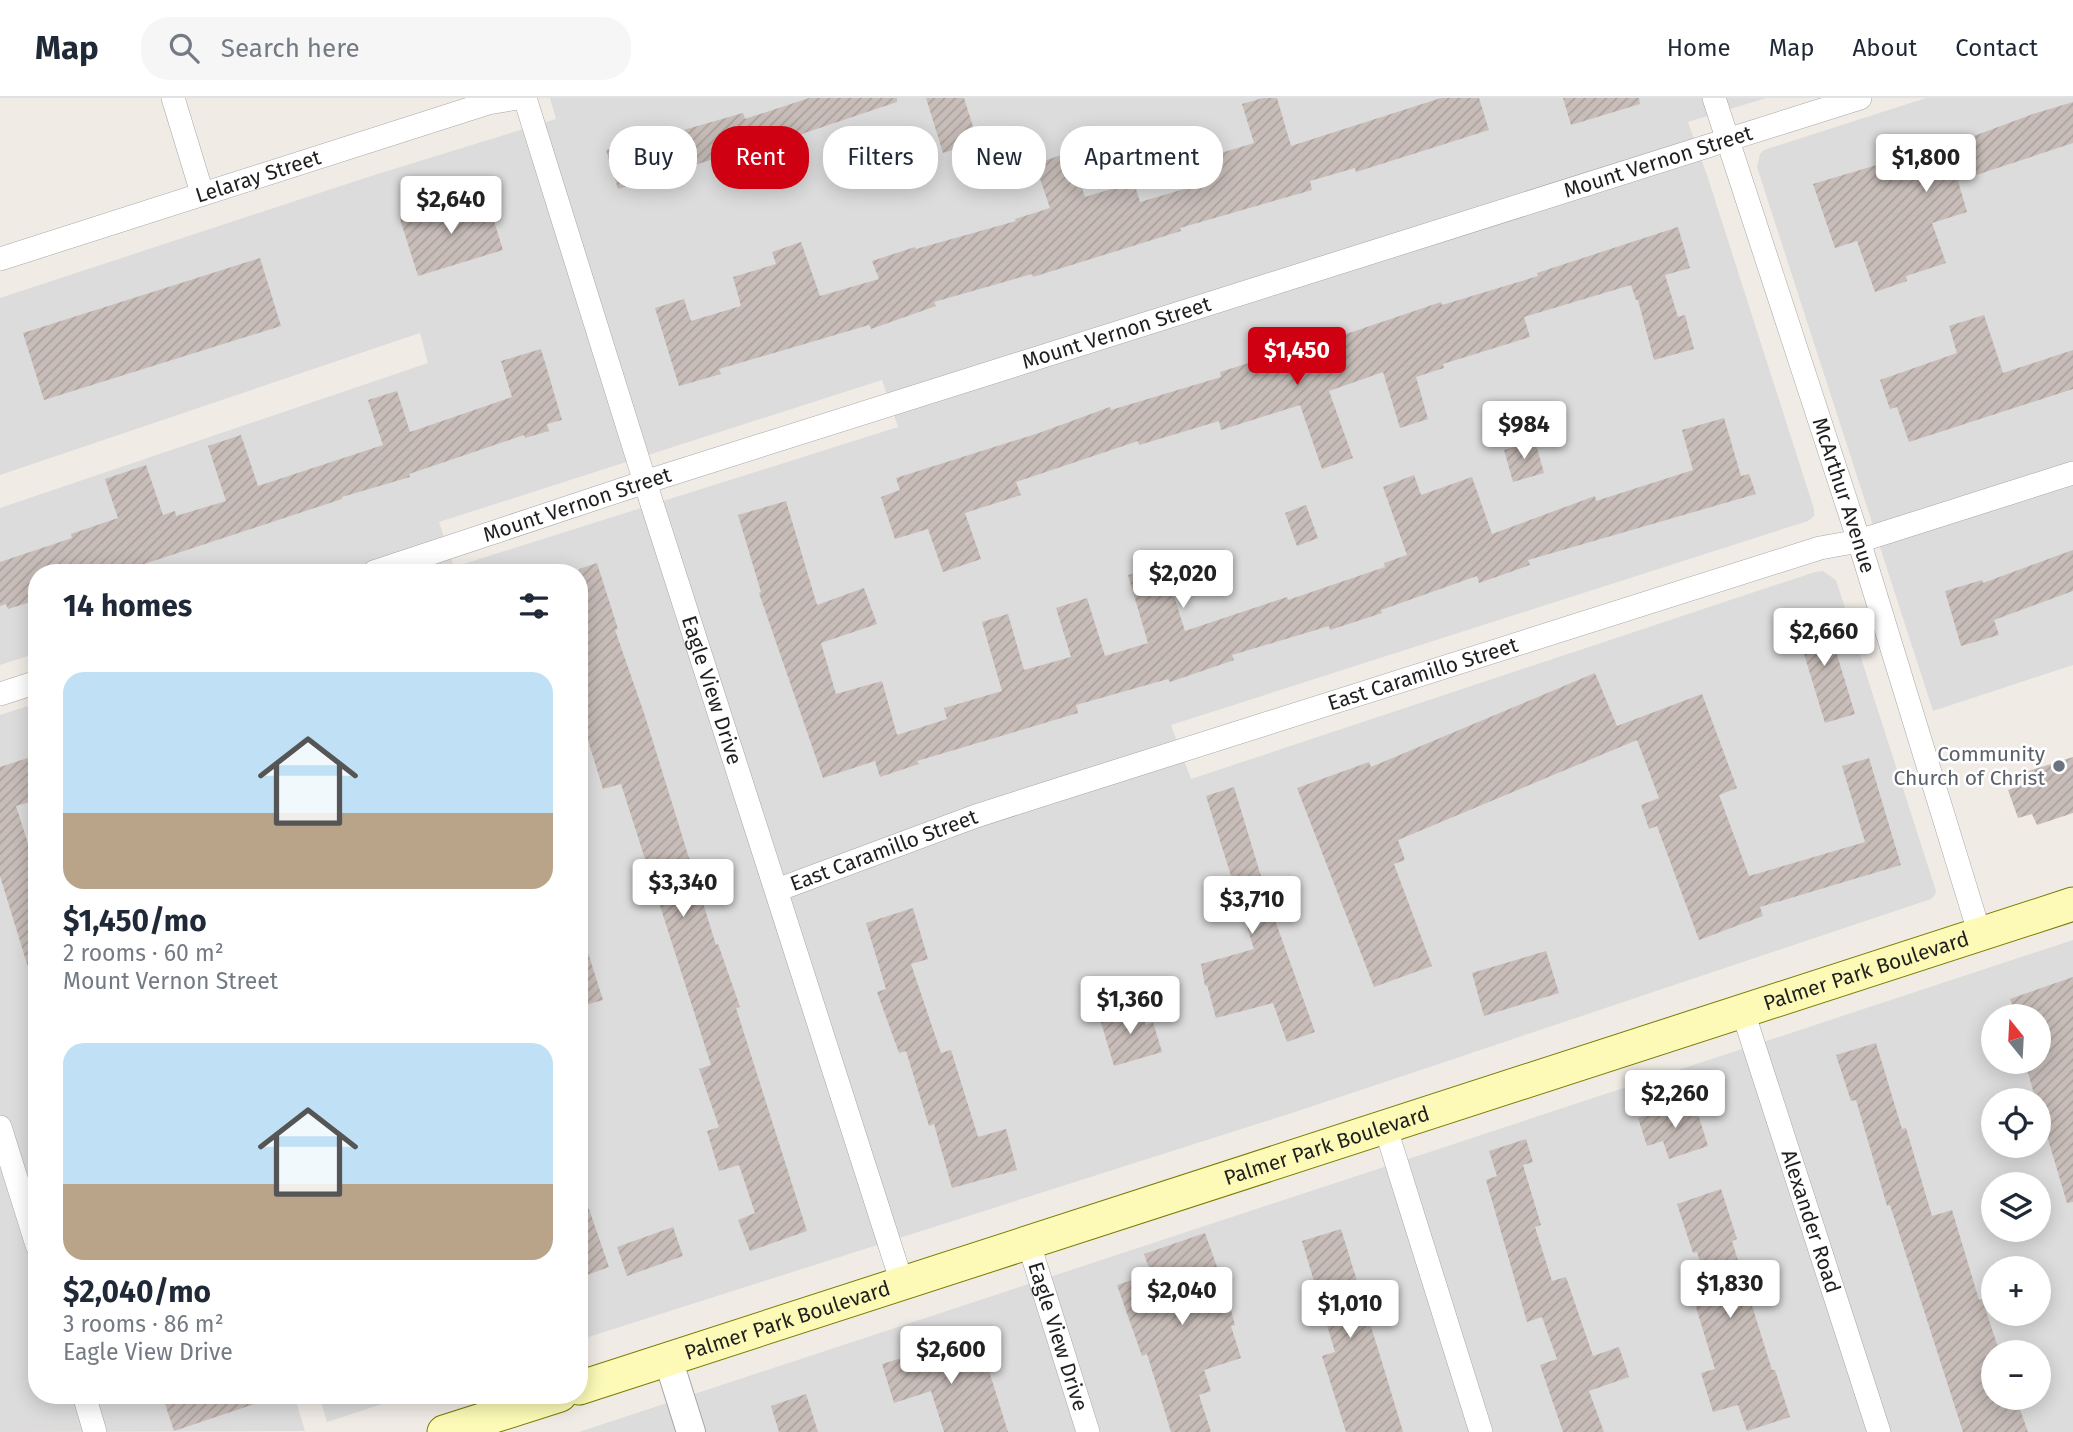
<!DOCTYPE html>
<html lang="en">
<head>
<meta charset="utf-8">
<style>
  :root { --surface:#fff; --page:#f6f6f7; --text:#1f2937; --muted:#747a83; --line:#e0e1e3; --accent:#ce0011 }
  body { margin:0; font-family:"Fira Sans",sans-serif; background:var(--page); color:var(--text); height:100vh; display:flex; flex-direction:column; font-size:26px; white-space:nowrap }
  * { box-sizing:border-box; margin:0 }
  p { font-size:23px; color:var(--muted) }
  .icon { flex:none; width:38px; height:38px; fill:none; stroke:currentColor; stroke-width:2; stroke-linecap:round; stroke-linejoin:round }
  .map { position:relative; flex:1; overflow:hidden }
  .panel { position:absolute; left:28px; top:466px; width:560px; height:840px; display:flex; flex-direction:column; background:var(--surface); border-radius:28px; box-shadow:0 4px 18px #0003 }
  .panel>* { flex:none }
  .hud { position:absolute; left:609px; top:28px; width:665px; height:63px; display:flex; gap:14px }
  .needle { width:46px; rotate:342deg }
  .buttons { position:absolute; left:1981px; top:906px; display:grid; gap:14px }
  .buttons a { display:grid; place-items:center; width:70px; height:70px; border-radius:50%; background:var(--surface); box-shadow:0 4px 18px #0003; font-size:35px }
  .price { position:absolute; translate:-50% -60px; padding:0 16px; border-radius:7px; background:#fff; color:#222; font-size:23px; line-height:46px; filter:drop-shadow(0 2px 4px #0008) }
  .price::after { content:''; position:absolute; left:50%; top:42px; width:21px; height:16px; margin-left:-10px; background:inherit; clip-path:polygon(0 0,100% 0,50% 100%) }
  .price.current { background:var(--accent); color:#fff }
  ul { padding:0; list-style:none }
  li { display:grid; align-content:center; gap:14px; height:371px; padding:0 35px }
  li span { display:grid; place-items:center; height:217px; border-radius:21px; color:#555 }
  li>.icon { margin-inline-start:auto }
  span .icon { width:126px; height:126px; fill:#fffc; stroke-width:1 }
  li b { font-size:30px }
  h2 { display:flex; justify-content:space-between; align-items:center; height:84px; padding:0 35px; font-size:30px }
  .pill { padding:0 24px; border-radius:28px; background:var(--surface); box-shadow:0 4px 18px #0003; font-size:24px; line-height:63px }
  .pill.current { background:var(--accent); color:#fff }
  header { display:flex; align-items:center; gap:42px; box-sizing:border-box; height:98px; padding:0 35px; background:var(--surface); border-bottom:2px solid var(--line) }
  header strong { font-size:33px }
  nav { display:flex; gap:38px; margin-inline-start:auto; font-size:24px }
  .search { width:490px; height:63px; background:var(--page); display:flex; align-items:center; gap:18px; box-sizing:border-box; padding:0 24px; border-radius:28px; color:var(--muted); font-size:26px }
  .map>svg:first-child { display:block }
</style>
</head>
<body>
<header>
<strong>Map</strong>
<div class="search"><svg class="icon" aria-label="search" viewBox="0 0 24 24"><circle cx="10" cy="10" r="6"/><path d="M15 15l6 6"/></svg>Search here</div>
<nav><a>Home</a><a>Map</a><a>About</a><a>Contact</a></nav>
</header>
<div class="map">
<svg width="2073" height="1334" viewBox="0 0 2073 1334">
  <defs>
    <pattern id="building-hatch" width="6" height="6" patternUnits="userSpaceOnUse" patternTransform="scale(1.75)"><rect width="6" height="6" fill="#c8bdb8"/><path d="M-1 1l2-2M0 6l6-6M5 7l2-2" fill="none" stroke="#aba29e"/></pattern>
  </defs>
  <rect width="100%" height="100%" fill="#f0ebe5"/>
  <g fill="#dddcdc" fill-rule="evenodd">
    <path d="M550,0H1766L1688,24L1708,80L1814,411V418L1808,423L1171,627L1191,681L1815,474L1823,473L1836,482L1936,793L1935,797L1931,801L1298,1013L579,1242V474H37V555L0,567V410L428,265L420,235L0,377V200L368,79L556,21ZM882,282L898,329L454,469L439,424Z"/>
    <polygon points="1926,0 2073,0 2073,567 1933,613 1757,69 1760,56 1764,52"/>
    <polygon points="37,605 37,1297 294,1297 305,1333 0,1334 0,617"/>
    <path d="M2073,842V1334H579ZM1993,919H2039V964H1993ZM1993,1003H2039V1048H1993ZM1993,1087H2039V1132H1993ZM1993,1171H2039V1216H1993ZM1993,1255H2039V1300H1993Z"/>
    <polygon points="319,1297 410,1297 327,1324"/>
  </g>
  <g fill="url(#building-hatch)">
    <polygon points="809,0 897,0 897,4 769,47 775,66 745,76 740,58 715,66 714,61 618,91 606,52 679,30 680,33 743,15 745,21"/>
    <polygon points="926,0 964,0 978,44 943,55"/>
    <polygon points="1263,0 1277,0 1291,48 1441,0 1479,0 1489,32 1356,74 1355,70 1310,83 1312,92 1180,130 1181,133 1033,179 1032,176 934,204 936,208 871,231 869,227 719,271 721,276 679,288 655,210 684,201 691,223 741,208 733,179 776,166 772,154 801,144 820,198 879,181 872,163 915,149 916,151 1016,123 1015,121 1050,110 1035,66 1070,54 1085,99 1134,84 1140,104 1184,91 1177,68 1254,45 1242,6"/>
    <polygon points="1563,0 1639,0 1640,6 1571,27"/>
    <polygon points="2073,4 2073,45 1958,83 1967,114 1932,125 1946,165 1906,178 1907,183 1875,194 1857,143 1835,150 1813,86 1947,46 1947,48 2033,16"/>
    <polygon points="467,101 470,109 488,104 503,152 418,178 400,121"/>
    <polygon points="1678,129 1690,170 1665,177 1678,219 1685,217 1694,251 1654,262 1638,202 1636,202 1631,187 1524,219 1530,239 1443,266 1444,270 1416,279 1428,321 1400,330 1383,274 1329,293 1353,360 1322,371 1300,307 1221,332 1219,323 1139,347 1138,343 1016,384 1021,397 965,415 981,461 943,474 928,431 895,441 881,399 900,392 896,380 1039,335 1110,309 1111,312 1221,279 1220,274 1274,257 1275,260 1441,204 1442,207 1538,178 1537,175"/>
    <polygon points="260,160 281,228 44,302 23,235"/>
    <polygon points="1984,217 2003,275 2073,252 2073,291 1909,344 1897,309 1890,311 1880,282 1957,255 1949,228"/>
    <polygon points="541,251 562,322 547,326 549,333 525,340 524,337 409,376 410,379 342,399 342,401 120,474 37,474 37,502 8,511 6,506 0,508 0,464 72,440 71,436 118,420 105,381 146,367 163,417 175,413 176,418 226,403 208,348 241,337 258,388 383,347 368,302 397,293 410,334 512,299 501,263"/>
    <polygon points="1724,320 1741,378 1749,376 1756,396 1528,462 1530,467 1479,485 1477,478 1381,512 1382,515 1330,532 1329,528 1232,557 1234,562 1170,584 1168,581 1076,607 1078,615 917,663 919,666 880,679 875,663 823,680 759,495 761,494 738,417 786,403 817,507 864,490 877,526 821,545 836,596 882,583 897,637 947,621 944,610 1002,593 982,524 1008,516 1024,572 1071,559 1056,510 1087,500 1105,558 1148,545 1128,477 1164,467 1185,533 1287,499 1288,502 1385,469 1384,465 1407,457 1383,389 1414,377 1421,397 1472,379 1492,436 1595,398 1596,403 1693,372 1682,332"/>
    <polygon points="1535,343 1544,375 1513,384 1504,352"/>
    <polygon points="1306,407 1318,440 1297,448 1285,415"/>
    <polygon points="2073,452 2073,493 1994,522 1999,537 1961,548 1945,493 1982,482 1983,485"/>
    <polygon points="597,465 618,531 615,532 645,618 716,847 718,846 740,909 736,910 807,1133 750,1153 738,1122 755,1115 739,1067 719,1073 707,1033 719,1029 699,971 711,967 621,686 603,691 583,626 579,628 579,471"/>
    <polygon points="1824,514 1855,616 1825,625 1794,523"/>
    <polygon points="1595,575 1617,628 1702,596 1737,690 1719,697 1749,778 1865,744 1842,668 1869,660 1901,767 1760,809 1763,818 1699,842 1657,728 1649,731 1641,707 1659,700 1637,642 1398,742 1405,762 1394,766 1432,868 1374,889 1297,690 1369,664 1371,669"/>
    <polygon points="37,657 37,702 16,708 31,755 37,753 37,878 31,879 0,778 0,669"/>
    <polygon points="2073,659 2073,715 2037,727 2032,716 2018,720 2008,692 2022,687 2019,676"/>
    <polygon points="1234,689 1270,808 1315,934 1287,944 1273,905 1216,920 1207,887 1205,888 1201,866 1254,851 1206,698"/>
    <polygon points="913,810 928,861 911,866 941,955 951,952 978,1039 1006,1031 1017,1072 952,1090 934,1026 929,1028 906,953 899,955 877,894 886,891 866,825"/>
    <polygon points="584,842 603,902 579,909 579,843"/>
    <polygon points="1546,853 1559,895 1484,918 1472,875"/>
    <polygon points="2073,879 2073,1104 2067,1105 2039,1011 2039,1003 2036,1003 2026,968 2039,964 2039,919 2016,919 2010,901"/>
    <polygon points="1140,908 1146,927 1153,924 1162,954 1114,968 1100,921"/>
    <polygon points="1876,945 1902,1031 1906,1030 1932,1118 1952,1112 1979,1202 1982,1201 2000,1255 1993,1255 1993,1300 2016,1300 2028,1334 1963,1334 1890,1107 1887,1108 1856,1002 1851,1003 1836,957"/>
    <polygon points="1694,1003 1708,1048 1669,1061 1663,1043 1647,1048 1638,1020"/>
    <polygon points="1526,1041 1533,1064 1523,1067 1541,1127 1535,1129 1552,1183 1566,1179 1593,1258 1619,1249 1629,1279 1589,1293 1604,1334 1563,1334 1540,1267 1557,1261 1542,1219 1527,1224 1486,1082 1497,1078 1489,1053"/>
    <polygon points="1721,1091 1737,1141 1732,1143 1772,1272 1775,1272 1790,1319 1747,1333 1738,1307 1713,1314 1701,1275 1715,1271 1694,1203 1710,1198 1697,1154 1693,1155 1677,1106"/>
    <polygon points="579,1094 583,1094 609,1169 579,1180"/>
    <polygon points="673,1129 683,1158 627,1178 617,1149"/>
    <polygon points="1341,1131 1385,1274 1403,1334 1346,1334 1322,1258 1335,1254 1302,1143"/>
    <polygon points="1205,1135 1226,1194 1235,1227 1231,1228 1241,1260 1204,1272 1211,1293 1199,1297 1211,1334 1171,1334 1147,1256 1142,1258 1117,1187 1151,1176 1144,1156"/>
    <polygon points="978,1237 1008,1334 944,1334 931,1293 894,1305 882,1266"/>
    <polygon points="806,1296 818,1334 779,1334 771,1308"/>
    <polygon points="162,1297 269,1297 269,1301 174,1333"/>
  </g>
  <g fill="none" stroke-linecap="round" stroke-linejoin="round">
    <defs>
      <g id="minor">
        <polyline points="173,0 202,95"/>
        <path id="s1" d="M525,0L645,384L902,1185"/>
        <path id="s2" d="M1714,0L1859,443L1980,837"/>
        <path id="s3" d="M0,161L488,5L518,0"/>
        <path id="s4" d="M374,474L645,384L1860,0"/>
        <polyline points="0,596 37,584"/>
        <path id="s5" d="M777,792L976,718L1054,693L1820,450L1859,443L2073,375"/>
        <path id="s6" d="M1743,914L1879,1334"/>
        <polyline points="1385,1028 1481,1334"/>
        <polyline points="0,1029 37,1147"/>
        <path id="s7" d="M1028,1143L1088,1334"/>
        <polyline points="84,1297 95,1334"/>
      </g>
      <polyline id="tertiary" points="668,1261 691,1334"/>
      <g id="secondary">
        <path id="s8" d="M579,1290L2073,806"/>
        <polyline points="444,1334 560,1297"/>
      </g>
    </defs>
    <use href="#minor" stroke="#a6a6a6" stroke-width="24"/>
    <use href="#tertiary" stroke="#a6a6a6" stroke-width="30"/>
    <use href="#secondary" stroke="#797c00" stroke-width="35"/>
    <use href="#minor" stroke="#fff" stroke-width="23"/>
    <use href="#tertiary" stroke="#fff" stroke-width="28"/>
    <use href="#secondary" stroke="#fcfab6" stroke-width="33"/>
  </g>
  <circle fill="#6b7280" stroke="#fff" stroke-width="2.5" cx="2059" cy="668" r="7"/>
  <g text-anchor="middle" stroke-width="5" stroke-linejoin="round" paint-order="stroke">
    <g font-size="21" fill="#1f1f1f" stroke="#fff">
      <text dy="7" stroke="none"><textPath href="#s4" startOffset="1348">Mount Vernon Street</textPath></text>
      <text dy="7" stroke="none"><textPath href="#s3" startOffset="271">Lelaray Street</textPath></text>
      <text dy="7" stroke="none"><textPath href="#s4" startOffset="780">Mount Vernon Street</textPath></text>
      <text dy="7" stroke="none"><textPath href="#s2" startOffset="418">McArthur Avenue</textPath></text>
      <text dy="7" stroke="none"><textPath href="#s4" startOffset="214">Mount Vernon Street</textPath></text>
      <text dy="7" stroke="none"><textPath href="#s5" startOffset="681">East Caramillo Street</textPath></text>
      <text dy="7" stroke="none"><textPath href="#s1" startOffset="621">Eagle View Drive</textPath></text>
      <text dy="7" stroke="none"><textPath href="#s5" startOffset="114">East Caramillo Street</textPath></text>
      <text dy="7" stroke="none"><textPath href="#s8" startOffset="1353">Palmer Park Boulevard</textPath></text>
      <text dy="7" stroke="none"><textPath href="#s8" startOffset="786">Palmer Park Boulevard</textPath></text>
      <text dy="7" stroke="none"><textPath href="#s6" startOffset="220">Alexander Road</textPath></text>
      <text dy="7" stroke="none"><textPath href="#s8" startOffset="219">Palmer Park Boulevard</textPath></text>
      <text dy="7" stroke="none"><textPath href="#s7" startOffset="100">Eagle View Drive</textPath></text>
    </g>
    <g font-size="21" fill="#5b616d" stroke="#fff" text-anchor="end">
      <text x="2045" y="663">Community<tspan x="2045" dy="24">Church of Christ</tspan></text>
    </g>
  </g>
</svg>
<div class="buttons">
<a><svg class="needle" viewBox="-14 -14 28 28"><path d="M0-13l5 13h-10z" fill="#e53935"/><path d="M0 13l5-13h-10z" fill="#747a83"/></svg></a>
<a><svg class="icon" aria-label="locate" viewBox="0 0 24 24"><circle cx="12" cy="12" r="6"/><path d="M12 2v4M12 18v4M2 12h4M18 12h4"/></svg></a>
<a><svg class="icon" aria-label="layers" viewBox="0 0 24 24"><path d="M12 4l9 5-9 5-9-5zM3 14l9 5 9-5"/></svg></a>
<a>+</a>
<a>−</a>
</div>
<b class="price" style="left:1926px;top:96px">$1,800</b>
<b class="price" style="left:451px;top:138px">$2,640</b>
<b class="price current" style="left:1297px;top:289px">$1,450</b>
<b class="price" style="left:1524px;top:363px">$984</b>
<b class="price" style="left:1183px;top:512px">$2,020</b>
<b class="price" style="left:1824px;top:570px">$2,660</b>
<b class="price" style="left:683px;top:821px">$3,340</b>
<b class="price" style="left:1252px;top:838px">$3,710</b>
<b class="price" style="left:1130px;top:938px">$1,360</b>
<b class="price" style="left:1675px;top:1032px">$2,260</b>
<b class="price" style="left:1730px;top:1222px">$1,830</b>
<b class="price" style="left:1182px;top:1229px">$2,040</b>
<b class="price" style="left:1350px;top:1242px">$1,010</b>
<b class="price" style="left:951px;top:1288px">$2,600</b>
<div class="hud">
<a class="pill">Buy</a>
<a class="pill current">Rent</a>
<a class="pill">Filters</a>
<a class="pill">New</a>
<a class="pill">Apartment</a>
</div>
<section class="panel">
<h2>14 homes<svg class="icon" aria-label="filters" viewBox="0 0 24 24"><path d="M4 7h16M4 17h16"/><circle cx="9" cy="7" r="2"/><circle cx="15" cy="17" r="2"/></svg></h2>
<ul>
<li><span style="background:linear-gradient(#bfe0f5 65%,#b9a48a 0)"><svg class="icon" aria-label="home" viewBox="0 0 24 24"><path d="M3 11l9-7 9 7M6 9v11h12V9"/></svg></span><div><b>$1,450/mo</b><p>2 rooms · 60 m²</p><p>Mount Vernon Street</p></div></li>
<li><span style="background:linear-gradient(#bfe0f5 65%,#b9a48a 0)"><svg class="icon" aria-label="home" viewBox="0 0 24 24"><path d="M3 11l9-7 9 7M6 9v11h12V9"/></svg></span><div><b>$2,040/mo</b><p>3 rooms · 86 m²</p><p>Eagle View Drive</p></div></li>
</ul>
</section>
</div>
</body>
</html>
